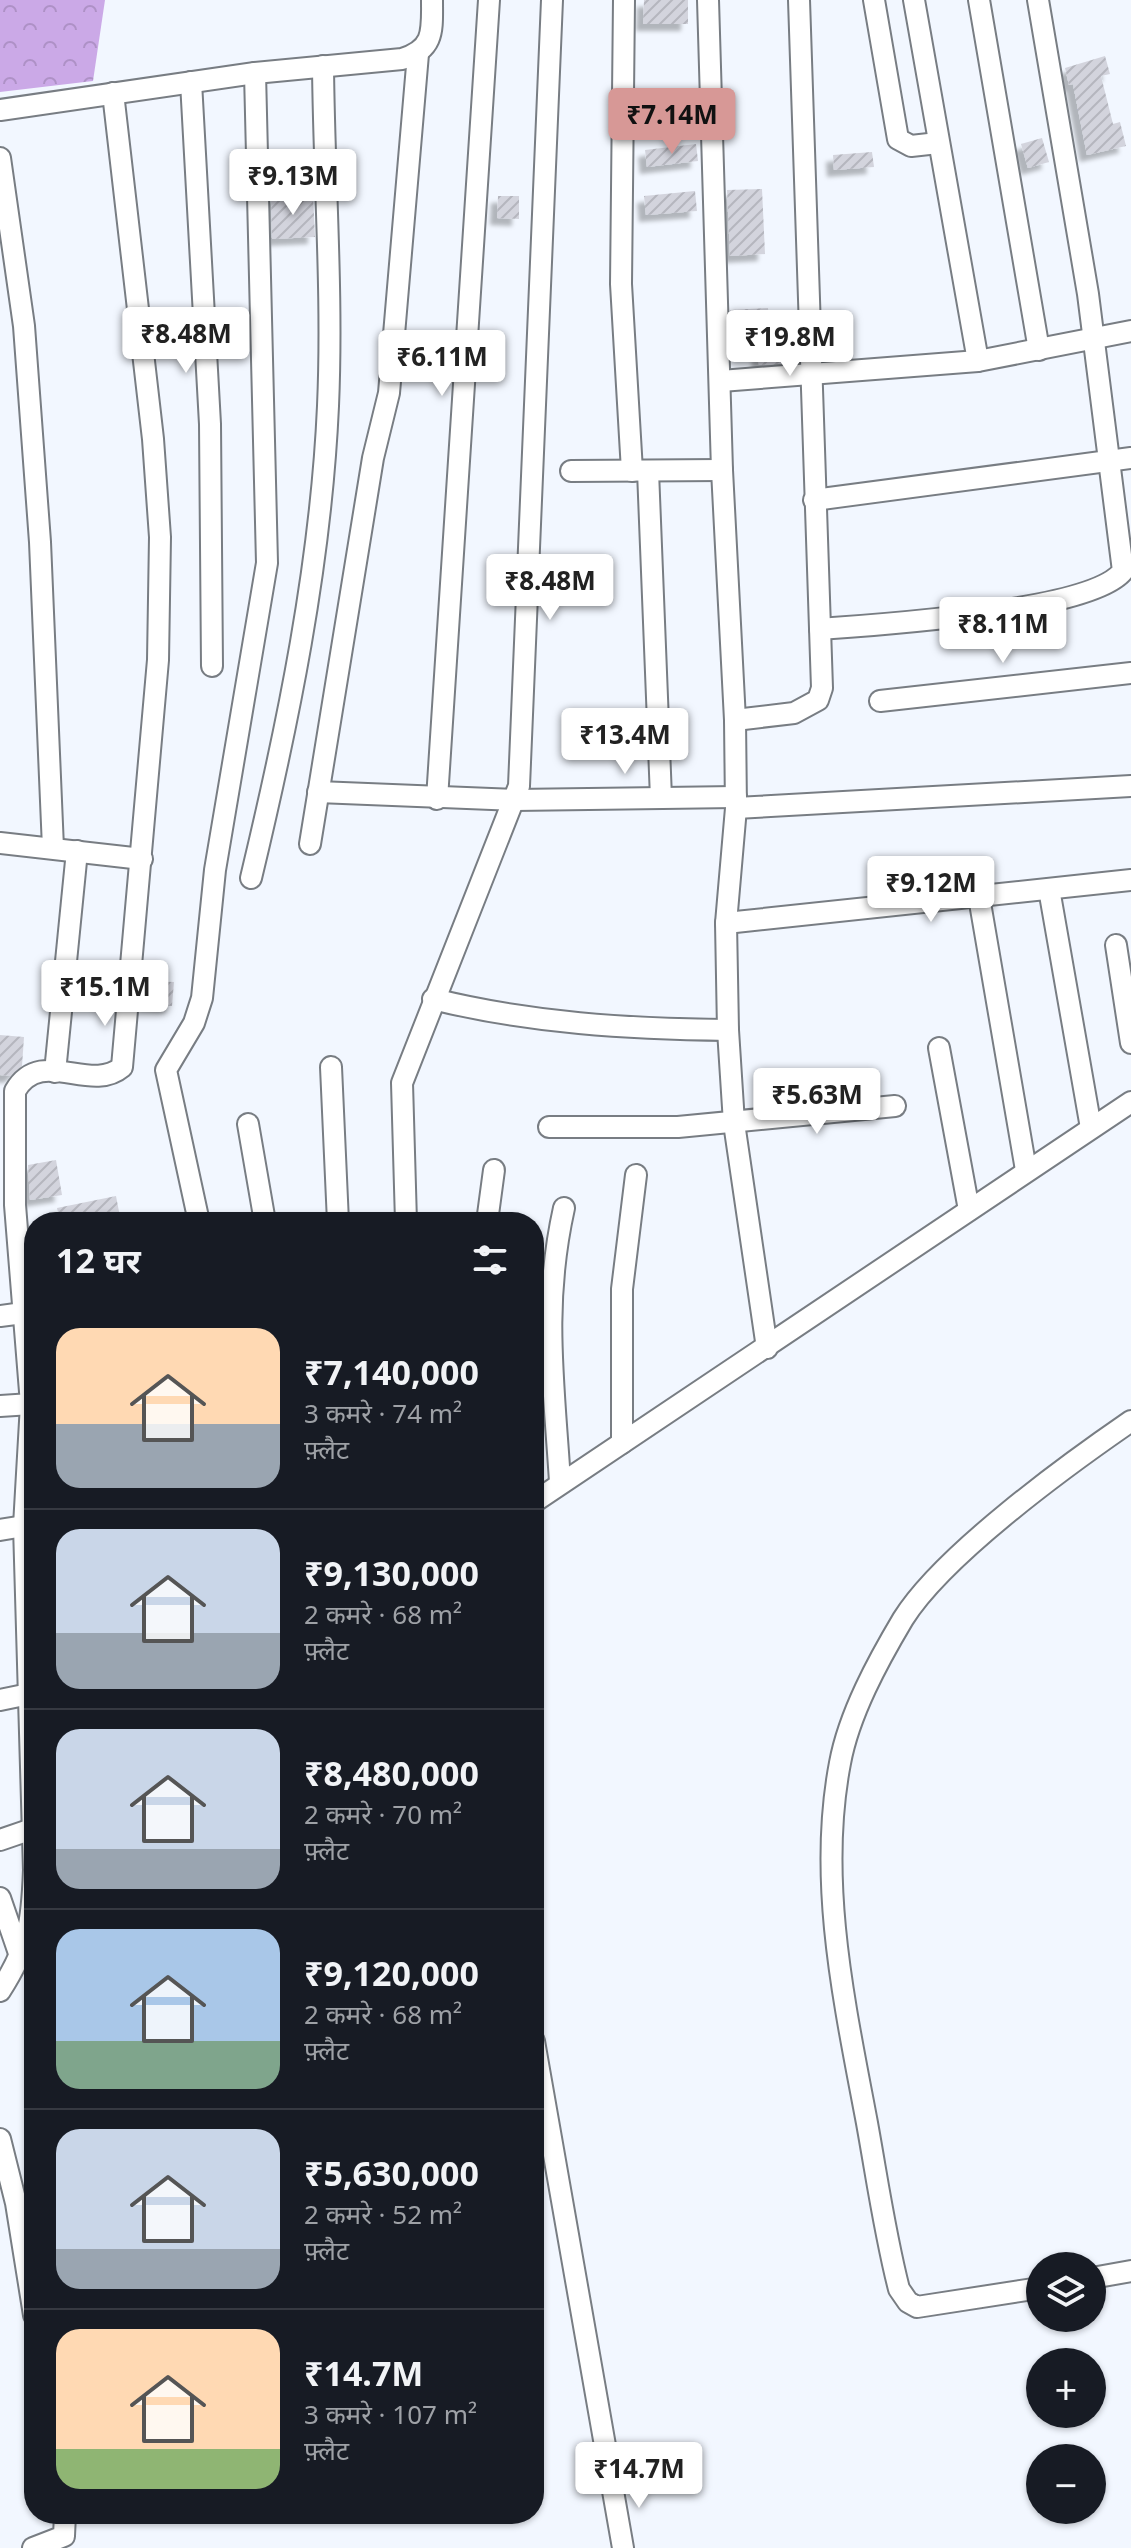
<!DOCTYPE html>
<html lang="hi">
<head>
<meta charset="utf-8">
<style>
  :root { --surface:#171b24; --page:#242831; --text:#f1f3f6; --muted:#9ea1a6; --line:#363941; --accent:#d79896 }
  body { margin:0; font-family:"Noto Sans","Noto Sans Devanagari",sans-serif; background:var(--page); color:var(--text); height:100vh; display:flex; flex-direction:column; font-size:30px; white-space:nowrap }
  * { box-sizing:border-box; margin:0 }
  p { font-size:26px; color:var(--muted) }
  .icon { flex:none; width:44px; height:44px; fill:none; stroke:currentColor; stroke-width:2; stroke-linecap:round; stroke-linejoin:round }
  .map { position:relative; flex:1; overflow:hidden }
  .details { position:absolute; left:24px; top:1212px; width:520px; height:1312px; display:flex; flex-direction:column; background:var(--surface); border-radius:32px; box-shadow:0 2px 6px #0004 }
  .details>* { flex:none }
  .controls { position:absolute; left:1026px; top:2252px; display:grid; gap:16px }
  .controls a { display:grid; place-items:center; width:80px; height:80px; border-radius:50%; background:var(--surface); box-shadow:0 2px 6px #0004; font-size:40px }
  .price { position:absolute; translate:-50% -68px; padding:0 18px; border-radius:8px; background:#fff; color:#222; font-size:26px; line-height:52px; filter:drop-shadow(0 2px 4px #0008) }
  .price::after { content:''; position:absolute; left:50%; top:48px; width:24px; height:18px; margin-left:-12px; background:inherit; clip-path:polygon(0 0,100% 0,50% 100%) }
  .price.current { background:var(--accent); color:#111 }
  ul { padding:0; list-style:none }
  li { display:flex; align-items:center; gap:24px; height:200px; padding:0 32px }
  li+li { border-top:2px solid var(--line) }
  li span { display:grid; place-items:center; flex:none; width:224px; height:160px; border-radius:24px; color:#555 }
  li>.icon { margin-inline-start:auto }
  span .icon { width:96px; height:96px; fill:#fffc; stroke-width:1 }
  li b { font-size:34px }
  h2 { display:flex; justify-content:space-between; align-items:center; height:96px; padding:0 32px; font-size:34px }
  .map>svg:first-child { display:block }
</style>
</head>
<body>
<div class="map">
<svg width="1131" height="2548" viewBox="0 0 1131 2548">
  <defs>
    <pattern id="forest-crowns" width="20" height="18" patternUnits="userSpaceOnUse" patternTransform="scale(2)"><rect width="20" height="18" fill="#cba9e7"/><path d="M2 6a3 3 0 1 1 6 0M12 15a3 3 0 1 1 6 0" fill="none" stroke="#ae91c6"/></pattern>
    <pattern id="building-hatch" width="6" height="6" patternUnits="userSpaceOnUse" patternTransform="scale(2)"><rect width="6" height="6" fill="#d3d4dd"/><path d="M-1 1l2-2M0 6l6-6M5 7l2-2" fill="none" stroke="#b5b6be"/></pattern>
    <filter id="shadow"><feDropShadow dx="-7" dy="7" stdDeviation="2" flood-color="#0004"/></filter>
  </defs>
  <rect width="100%" height="100%" fill="#f2f7ff"/>
  <polygon fill="url(#forest-crowns)" points="0,0 105,0 93,81 0,92"/>
  <g fill="url(#building-hatch)" filter="url(#shadow)">
    <polygon points="644,0 688,0 688,24 643,24"/>
    <polygon points="1105,56 1110,74 1101,76 1113,124 1120,122 1126,146 1087,155 1073,84 1069,85 1065,68"/>
    <polygon points="1042,138 1049,162 1028,168 1021,144"/>
    <polygon points="696,144 698,161 647,167 645,150"/>
    <polygon points="872,152 874,167 834,170 833,155"/>
    <polygon points="762,189 765,254 730,256 727,190"/>
    <polygon points="695,191 697,211 646,215 644,196"/>
    <polygon points="313,194 315,237 272,239 271,196"/>
    <polygon points="498,196 519,196 519,219 497,218"/>
    <polygon points="768,308 770,343 731,345 730,310"/>
    <polygon points="789,348 790,363 759,365 758,352"/>
    <polygon points="146,981 174,982 172,1006 145,1004"/>
    <polygon points="0,1035 24,1037 22,1066 11,1076 0,1075"/>
    <polygon points="56,1160 62,1195 30,1200 28,1165"/>
    <polygon points="116,1196 121,1222 60,1222 57,1208"/>
  </g>
  <g fill="none" stroke-linecap="round" stroke-linejoin="round">
    <defs>
      <g id="minor">
        <polyline points="624,0 621,284 632,471"/>
        <polyline points="708,0 722,470 735,720 736,808 726,923 728,1030 734,1123 767,1348"/>
        <polyline points="874,0 898,139 911,146 938,143"/>
        <polyline points="914,0 978,361"/>
        <polyline points="979,0 1039,350"/>
        <polyline points="191,82 210,424 212,666"/>
        <path d="M0,110L255,73L402,59C435,49 432,30 432,0"/>
        <polyline points="0,158 24,326 40,542 53,848"/>
        <polyline points="721,381 978,361 1131,331"/>
        <polyline points="571,471 722,470"/>
        <polyline points="648,471 661,798"/>
        <polyline points="814,500 1131,458"/>
        <path d="M820,629C876,625 1092,611 1123,571L1088,294L1038,0"/>
        <polyline points="880,701 1131,673"/>
        <polyline points="735,720 794,713 818,700 822,688 799,0"/>
        <polyline points="318,792 515,800 736,797"/>
        <polyline points="437,799 489,0"/>
        <polyline points="736,808 1131,786"/>
        <polyline points="0,843 142,859"/>
        <polyline points="310,844 373,458 389,393 418,54"/>
        <path d="M251,878C288,724 321,564 328,406C333,293 324,179 323,66"/>
        <polyline points="1049,889 1091,1128"/>
        <polyline points="979,897 1026,1170"/>
        <polyline points="726,923 1131,880"/>
        <polyline points="1116,945 1131,1043"/>
        <path d="M433,999C530,1023 628,1029 728,1030"/>
        <polyline points="939,1048 969,1210"/>
        <polyline points="331,1067 338,1222"/>
        <polyline points="55,1072 77,851"/>
        <polyline points="248,1124 265,1222"/>
        <polyline points="549,1127 678,1127 895,1106"/>
        <polyline points="199,1222 166,1070 194,1023 202,998 215,870 267,563 255,73"/>
        <polyline points="406,1222 402,1083 519,786 552,0"/>
        <polyline points="487,1222 494,1170"/>
        <polyline points="0,1316 23,1313"/>
        <polyline points="0,1406 31,1404"/>
        <polyline points="622,1443 622,1289 636,1175"/>
        <path d="M560,1482C554,1384 542,1307 564,1208"/>
        <polyline points="534,1502 1131,1102"/>
        <polyline points="0,1530 24,1526"/>
        <polyline points="0,1700 29,1694"/>
        <polyline points="0,1840 32,1829"/>
        <polyline points="0,1898 21,1959"/>
        <path d="M0,1991C29,1946 32,1923 34,1870L24,1526L31,1404L15,1205V1091C41,1046 90,1094 122,1067L158,660L160,537L153,439L113,93"/>
        <polyline points="534,2041 623,2548"/>
        <polyline points="0,2139 16,2203 34,2315"/>
        <polyline points="1092,2278 1131,2271"/>
        <path d="M1040,2288L917,2307L908,2302L899,2289C885,2235 877,2178 867,2123C845,2006 817,1882 840,1763C849,1714 878,1661 903,1619C943,1555 1067,1465 1131,1421"/>
        <polyline points="33,2548 64,2536 65,2514"/>
      </g>
    </defs>
    <use href="#minor" stroke="#787d83" stroke-width="24"/>
    <use href="#minor" stroke="#fff" stroke-width="20"/>
  </g>
</svg>
<div class="controls">
<a><svg class="icon" aria-label="layers" viewBox="0 0 24 24"><path d="M12 4l9 5-9 5-9-5zM3 14l9 5 9-5"/></svg></a>
<a>+</a>
<a>−</a>
</div>
<b class="price current" style="left:672px;top:156px">₹7.14M</b>
<b class="price" style="left:293px;top:217px">₹9.13M</b>
<b class="price" style="left:186px;top:375px">₹8.48M</b>
<b class="price" style="left:790px;top:378px">₹19.8M</b>
<b class="price" style="left:442px;top:398px">₹6.11M</b>
<b class="price" style="left:550px;top:622px">₹8.48M</b>
<b class="price" style="left:1003px;top:665px">₹8.11M</b>
<b class="price" style="left:625px;top:776px">₹13.4M</b>
<b class="price" style="left:931px;top:924px">₹9.12M</b>
<b class="price" style="left:105px;top:1028px">₹15.1M</b>
<b class="price" style="left:817px;top:1136px">₹5.63M</b>
<b class="price" style="left:639px;top:2510px">₹14.7M</b>
<section class="details">
<h2>12 घर<svg class="icon" aria-label="filters" viewBox="0 0 24 24"><path d="M4 7h16M4 17h16"/><circle cx="9" cy="7" r="2"/><circle cx="15" cy="17" r="2"/></svg></h2>
<ul>
<li><span style="background:linear-gradient(#ffd9b3 60%,#9aa5b1 0)"><svg class="icon" aria-label="home" viewBox="0 0 24 24"><path d="M3 11l9-7 9 7M6 9v11h12V9"/></svg></span><div><b>₹7,140,000</b><p>3 कमरे · 74 m²</p><p>फ़्लैट</p></div></li>
<li><span style="background:linear-gradient(#c9d6e8 65%,#9aa5b1 0)"><svg class="icon" aria-label="home" viewBox="0 0 24 24"><path d="M3 11l9-7 9 7M6 9v11h12V9"/></svg></span><div><b>₹9,130,000</b><p>2 कमरे · 68 m²</p><p>फ़्लैट</p></div></li>
<li><span style="background:linear-gradient(#c9d6e8 75%,#9aa5b1 0)"><svg class="icon" aria-label="home" viewBox="0 0 24 24"><path d="M3 11l9-7 9 7M6 9v11h12V9"/></svg></span><div><b>₹8,480,000</b><p>2 कमरे · 70 m²</p><p>फ़्लैट</p></div></li>
<li><span style="background:linear-gradient(#a9c7e8 70%,#7fa58c 0)"><svg class="icon" aria-label="home" viewBox="0 0 24 24"><path d="M3 11l9-7 9 7M6 9v11h12V9"/></svg></span><div><b>₹9,120,000</b><p>2 कमरे · 68 m²</p><p>फ़्लैट</p></div></li>
<li><span style="background:linear-gradient(#c9d6e8 75%,#9aa5b1 0)"><svg class="icon" aria-label="home" viewBox="0 0 24 24"><path d="M3 11l9-7 9 7M6 9v11h12V9"/></svg></span><div><b>₹5,630,000</b><p>2 कमरे · 52 m²</p><p>फ़्लैट</p></div></li>
<li><span style="background:linear-gradient(#ffd9b3 75%,#8fb573 0)"><svg class="icon" aria-label="home" viewBox="0 0 24 24"><path d="M3 11l9-7 9 7M6 9v11h12V9"/></svg></span><div><b>₹14.7M</b><p>3 कमरे · 107 m²</p><p>फ़्लैट</p></div></li>
</ul>
</section>
</div>
</body>
</html>
